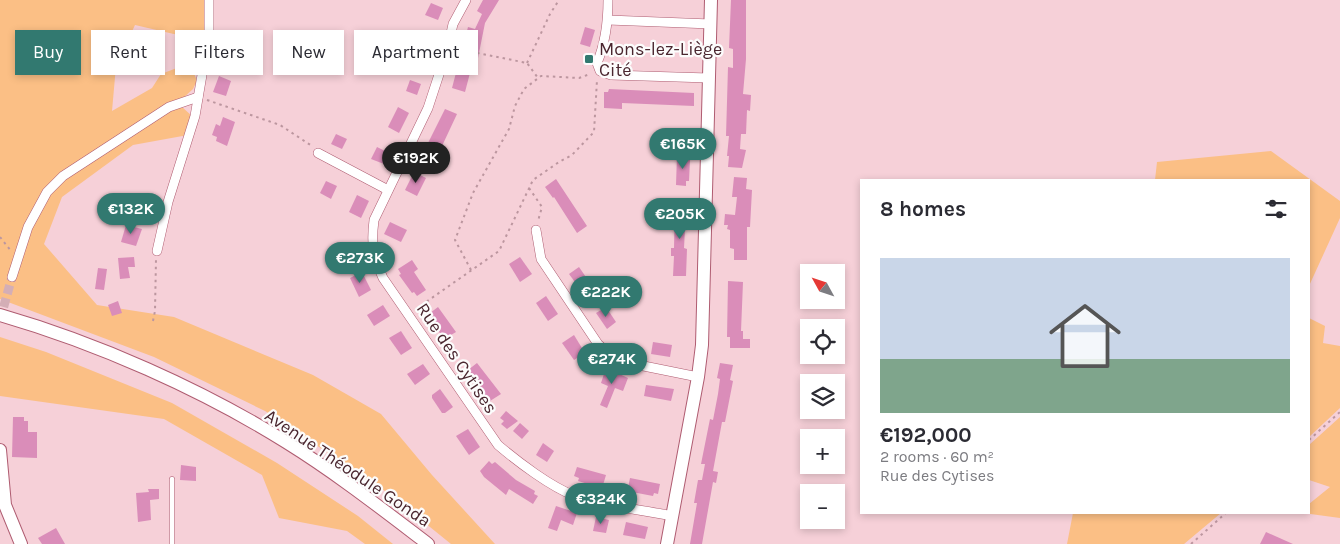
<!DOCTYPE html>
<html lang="en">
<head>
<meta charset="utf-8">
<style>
  :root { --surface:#fff; --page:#f7f7f7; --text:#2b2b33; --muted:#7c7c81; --line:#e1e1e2; --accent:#327970 }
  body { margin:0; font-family:Karla,sans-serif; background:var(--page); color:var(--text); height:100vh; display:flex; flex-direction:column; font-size:19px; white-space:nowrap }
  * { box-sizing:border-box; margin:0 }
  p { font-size:16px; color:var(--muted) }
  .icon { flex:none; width:28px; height:28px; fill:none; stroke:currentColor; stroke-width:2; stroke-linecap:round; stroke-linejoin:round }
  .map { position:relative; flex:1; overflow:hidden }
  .panel { position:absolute; left:860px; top:179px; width:450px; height:335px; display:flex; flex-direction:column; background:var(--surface); border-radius:0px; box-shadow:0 2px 8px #0003 }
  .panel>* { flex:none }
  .banner { position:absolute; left:15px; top:30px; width:475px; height:45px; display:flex; gap:10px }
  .needle { width:32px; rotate:310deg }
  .controls { position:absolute; left:800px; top:264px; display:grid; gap:10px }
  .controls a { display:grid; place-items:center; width:45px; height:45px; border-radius:0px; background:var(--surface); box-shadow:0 2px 8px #0003; font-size:25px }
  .price { position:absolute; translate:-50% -42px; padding:0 11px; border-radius:18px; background:var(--accent); color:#fff; font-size:16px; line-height:32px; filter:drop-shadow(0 1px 2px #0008) }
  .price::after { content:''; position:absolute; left:50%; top:30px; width:15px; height:11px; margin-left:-8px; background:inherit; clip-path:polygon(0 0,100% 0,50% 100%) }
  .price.selected { background:#222; color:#fff }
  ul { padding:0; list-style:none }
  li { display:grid; align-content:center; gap:10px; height:265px; padding:0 20px }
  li+li { border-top:1px solid var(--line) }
  li span { display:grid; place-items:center; height:155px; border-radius:0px; color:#555 }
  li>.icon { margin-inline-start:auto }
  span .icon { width:90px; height:90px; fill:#fffc; stroke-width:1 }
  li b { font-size:21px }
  h2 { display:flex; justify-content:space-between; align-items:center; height:60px; padding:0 20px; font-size:21px }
  .pill { padding:0 18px; border-radius:0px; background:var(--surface); box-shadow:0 2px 8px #0003; font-size:18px; line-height:45px }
  .pill.selected { background:var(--accent); color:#fff }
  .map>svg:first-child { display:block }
</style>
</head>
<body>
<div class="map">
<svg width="1340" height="544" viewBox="0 0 1340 544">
  <rect width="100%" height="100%" fill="#f6d0d8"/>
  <g fill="#fbbf85">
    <polygon points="0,0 206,0 204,41 135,25 116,66 112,111 152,88 161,74 190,63 197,81 193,89 180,101 182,107 192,116 188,135 133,145 62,197 44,244 97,305 174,317 313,375 381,414 432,475 495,544 451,544 388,493 265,411 154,357 0,299"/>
    <polygon points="1271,151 1340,201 1340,218 1309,286 1309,180 1155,180 1157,162"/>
    <polygon points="1309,318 1325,326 1323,343 1340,346 1340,408 1309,437"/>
    <polygon points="0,337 46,352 172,403 277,463 358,516 393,544 365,544 347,531 279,518 262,475 164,419 0,396"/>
    <polygon points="1340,417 1340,518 1303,513 1309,512 1309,504 1330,487 1309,480 1309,445"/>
    <polygon points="1073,513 1073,512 1221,513 1184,544 1067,544"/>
  </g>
  <g fill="#da8db9">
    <polygon points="483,0 499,0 485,23 478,58 473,73 470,73 465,92 452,88 468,27 475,29 482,14 477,11"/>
    <polygon points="731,0 746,0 746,59 743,94 751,95 750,111 747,110 746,134 741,134 740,149 746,150 742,168 728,167 729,156 727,156 729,136 726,136 728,67 733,68 733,49 729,48"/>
    <polygon points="431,3 443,8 438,20 425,15"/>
    <polygon points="585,27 595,30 590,47 580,44"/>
    <polygon points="242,30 252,32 249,47 258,51 252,70 232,64 235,54 213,50 215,37 240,42"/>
    <polygon points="419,33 432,37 426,61 413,58"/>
    <polygon points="219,76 231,81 226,96 213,92"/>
    <polygon points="410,80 421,84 417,95 406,91"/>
    <polygon points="609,89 694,93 694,106 622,103 622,109 604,108 604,92 608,92"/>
    <polygon points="398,107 409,113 399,133 388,127"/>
    <polygon points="445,109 457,114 442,146 447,148 444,155 440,158 438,157 436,162 425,157 427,153 424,151"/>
    <polygon points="223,117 235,122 227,146 216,141 217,137 212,135 216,124 220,126"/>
    <polygon points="336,134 347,139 342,149 331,144"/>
    <polygon points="377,147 389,153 384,164 371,159"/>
    <polygon points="677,155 687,155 687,160 690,160 689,181 686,181 686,186 676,185"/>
    <polygon points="414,172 426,178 417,196 405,190"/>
    <polygon points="734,177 747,178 746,189 752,190 750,227 747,227 747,260 734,260 734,249 730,248 730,230 727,229 728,225 724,225 725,214 735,215 737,197 732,197"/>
    <polygon points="556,179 587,226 577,233 554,197 553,198 545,187"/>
    <polygon points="326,181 337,186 331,199 320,193"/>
    <polygon points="357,195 369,201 361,218 349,212"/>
    <polygon points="675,203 685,203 685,208 688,208 688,229 685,229 684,248 687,249 686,276 673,276 674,256 671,256 671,248 674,248"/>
    <polygon points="390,222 407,230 401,242 384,234"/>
    <polygon points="126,225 142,229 136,246 121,242"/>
    <polygon points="356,243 357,256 343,257 343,244"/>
    <polygon points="134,257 135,267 128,267 130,278 120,279 118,258"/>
    <polygon points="520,257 532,274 520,282 509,264"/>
    <polygon points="412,260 418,269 414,272 426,290 417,296 414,292 412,293 399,275 401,274 398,269"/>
    <polygon points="579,267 590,283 580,289 569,274"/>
    <polygon points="98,268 107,269 104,290 95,289"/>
    <polygon points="362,272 371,290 359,297 350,278"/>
    <polygon points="728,281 743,282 741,331 743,331 743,339 750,339 750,348 730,348 730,337 727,337"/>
    <polygon points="546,296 558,314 548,321 536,303"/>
    <polygon points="118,301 122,313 112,316 108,305"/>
    <polygon points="383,305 390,316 374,326 367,315"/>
    <polygon points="438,307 456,332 446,338 444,335 442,336 430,319 433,317 430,313"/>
    <polygon points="606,307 616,322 607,329 596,313"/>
    <polygon points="401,331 412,348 401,355 389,338"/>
    <polygon points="574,335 585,353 574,360 562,343"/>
    <polygon points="653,342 672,345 670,357 651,354"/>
    <polygon points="477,363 501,394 490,401 487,397 484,399 477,388 481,386 468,370"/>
    <polygon points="720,363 733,365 730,380 733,381 725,422 722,422 713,471 718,472 716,483 713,482 702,544 690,544 697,503 694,503 698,480 702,480 705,464 701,464 710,419 713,420 718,394 720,379 717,378"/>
    <polygon points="423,364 430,374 415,385 407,374"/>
    <polygon points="606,368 628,378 623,391 615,388 607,408 600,405 608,386 601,383"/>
    <polygon points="646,385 674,389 671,401 644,396"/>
    <polygon points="440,389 453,407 445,413 442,413 432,398 432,395"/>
    <polygon points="506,411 518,421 507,429 501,424 504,421 500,418"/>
    <polygon points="13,417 24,417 24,421 28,421 28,432 37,432 37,458 12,457"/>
    <polygon points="520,423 529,431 522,439 513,431"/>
    <polygon points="468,429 480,447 469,455 456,436"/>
    <polygon points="543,443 554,451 547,462 536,455"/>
    <polygon points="489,461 492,464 495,462 516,480 535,491 534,494 538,496 533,504 509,489 506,495 484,477 480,471"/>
    <polygon points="181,465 196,467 196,481 180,480"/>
    <polygon points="577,467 606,475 603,485 599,484 598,487 578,481 579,478 574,476"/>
    <polygon points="630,478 660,484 658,494 654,493 653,496 632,492 633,489 628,488"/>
    <polygon points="148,489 159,489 159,499 150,500 151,520 138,522 136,493 149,492"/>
    <polygon points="556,506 577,513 573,525 561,520 557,531 548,528"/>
    <polygon points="596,517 609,520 606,533 593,531"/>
    <polygon points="626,522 648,527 645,539 623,535"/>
    <polygon points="56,528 65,544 42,544 38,538"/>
    <polygon points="1266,532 1293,544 1260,544"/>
  </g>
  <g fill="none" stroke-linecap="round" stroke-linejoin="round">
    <polyline stroke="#d4aeb6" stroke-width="9" stroke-dasharray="9 4.5" stroke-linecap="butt" points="0,320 12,277"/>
    <defs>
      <polyline id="lane" points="172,544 172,479"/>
      <g id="street">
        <path d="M466,0L453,24L448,47L428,108L374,220C371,244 373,256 383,278L498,445C518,462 551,487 575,496C602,506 644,510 673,516"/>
        <path d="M608,0C608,22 606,42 597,63L600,71L611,75L709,78"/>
        <polyline points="608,20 711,24"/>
        <polyline points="318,153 388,190"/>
        <polyline points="536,230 541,259 598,344 611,356 624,362 698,377"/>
        <polyline points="157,251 168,202 195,116 209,34 209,0"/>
        <polyline points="12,277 28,227 47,192 63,176 169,107 198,97"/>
      </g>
      <g id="secondary">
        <path d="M0,315C97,343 201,389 286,442C336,473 382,509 428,544"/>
        <polyline points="0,450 5,505 21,544"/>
        <polyline points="667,544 698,377 702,345 711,0"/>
      </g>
    </defs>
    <use href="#lane" stroke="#af5c71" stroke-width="5.5"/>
    <use href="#street" stroke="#af5c71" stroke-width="10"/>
    <use href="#secondary" stroke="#af5c71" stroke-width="14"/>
    <g stroke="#bc969f" stroke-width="2" stroke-dasharray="2.5 4" stroke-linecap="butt">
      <polyline points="458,49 527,63 538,78"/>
      <polyline points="527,63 550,14 559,0"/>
      <polyline points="207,100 280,125 312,146"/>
      <polyline points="529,188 542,207 538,221"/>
      <polyline points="0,237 11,251"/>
      <polyline points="471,270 455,240 473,193 509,129 515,106 524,89 541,76 579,78 590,74"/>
      <polyline points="416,309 499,251 533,180 559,162 572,155 594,132 597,80"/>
      <polyline points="153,321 155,311 156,259"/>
      <polyline points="1309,440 1340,412"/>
      <polyline points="1191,544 1227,512"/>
    </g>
    <use href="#lane" stroke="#fff" stroke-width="4.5"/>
    <use href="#street" stroke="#fff" stroke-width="9"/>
    <use href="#secondary" stroke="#fff" stroke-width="12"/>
  </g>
  <rect fill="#327970" stroke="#fcfcfc" stroke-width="2" x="584" y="54" width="10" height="10" rx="2.5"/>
  <g text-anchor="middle" stroke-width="4.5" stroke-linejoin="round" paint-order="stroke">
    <g font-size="18" fill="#4a262f" stroke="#fcfcfc" text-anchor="start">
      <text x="599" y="55">Mons-lez-Liège<tspan x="599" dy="21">Cité</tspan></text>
    </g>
    <g font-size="18" fill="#4a262f" stroke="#fcfcfc">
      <text transform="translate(457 358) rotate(56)" y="6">Rue des Cytises</text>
      <text transform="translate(348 468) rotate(34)" y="6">Avenue Théodule Gonda</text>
    </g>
  </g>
</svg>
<div class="controls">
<a><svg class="needle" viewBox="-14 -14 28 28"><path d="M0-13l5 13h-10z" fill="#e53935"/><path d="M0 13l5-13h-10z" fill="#7c7c81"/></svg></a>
<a><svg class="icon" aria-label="locate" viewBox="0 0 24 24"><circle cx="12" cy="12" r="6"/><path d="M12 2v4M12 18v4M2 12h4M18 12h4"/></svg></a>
<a><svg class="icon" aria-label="layers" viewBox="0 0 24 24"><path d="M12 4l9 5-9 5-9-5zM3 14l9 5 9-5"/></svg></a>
<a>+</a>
<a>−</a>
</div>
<b class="price" style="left:683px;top:170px">€165K</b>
<b class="price selected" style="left:416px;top:184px">€192K</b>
<b class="price" style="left:131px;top:235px">€132K</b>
<b class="price" style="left:680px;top:240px">€205K</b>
<b class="price" style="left:360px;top:284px">€273K</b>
<b class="price" style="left:606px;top:318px">€222K</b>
<b class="price" style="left:612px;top:385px">€274K</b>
<b class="price" style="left:601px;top:525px">€324K</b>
<div class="banner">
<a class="pill selected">Buy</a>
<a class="pill">Rent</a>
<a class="pill">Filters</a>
<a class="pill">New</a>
<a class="pill">Apartment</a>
</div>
<section class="panel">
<h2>8 homes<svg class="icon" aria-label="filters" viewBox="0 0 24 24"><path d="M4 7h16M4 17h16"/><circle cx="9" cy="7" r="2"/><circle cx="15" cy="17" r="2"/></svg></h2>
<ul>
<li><span style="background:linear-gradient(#c9d6e8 65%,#7fa58c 0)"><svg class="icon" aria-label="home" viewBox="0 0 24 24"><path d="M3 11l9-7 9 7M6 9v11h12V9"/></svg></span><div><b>€192,000</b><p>2 rooms · 60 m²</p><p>Rue des Cytises</p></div></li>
</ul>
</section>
</div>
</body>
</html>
